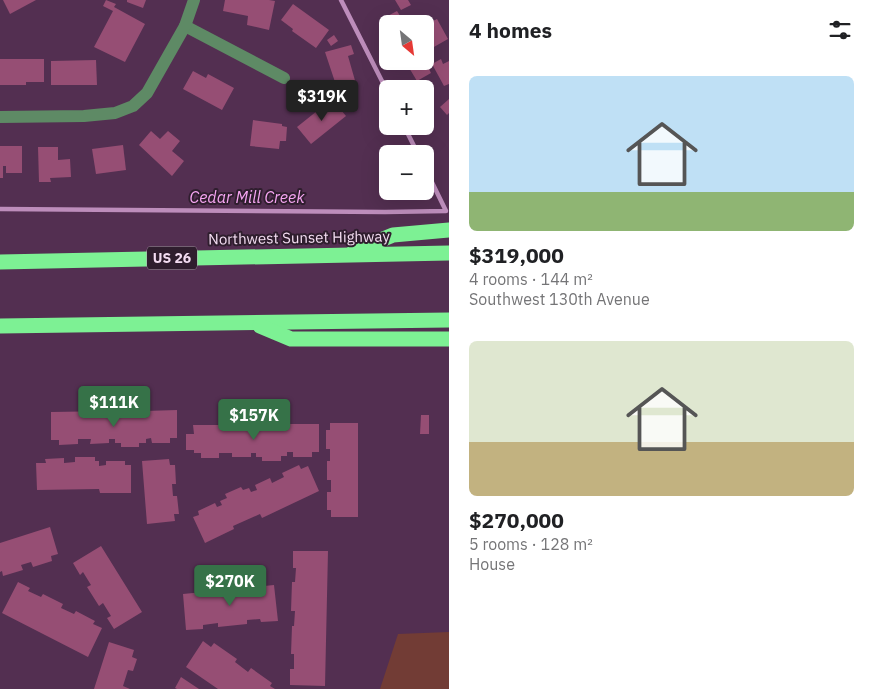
<!DOCTYPE html>
<html lang="en">
<head>
<meta charset="utf-8">
<style>
  :root { --surface:#fff; --page:#f2f2f2; --text:#202124; --muted:#757577; --accent:#367248 }
  body { margin:0; font-family:"IBM Plex Sans",sans-serif; background:var(--page); color:var(--text); height:100vh; display:flex; flex-direction:column; font-size:19px; white-space:nowrap }
  * { box-sizing:border-box; margin:0 }
  p { font-size:16px; color:var(--muted) }
  .icon { flex:none; width:28px; height:28px; fill:none; stroke:currentColor; stroke-width:2; stroke-linecap:round; stroke-linejoin:round }
  .map { position:relative; flex:1; overflow:hidden }
  .sheet { display:flex; flex-direction:column; background:var(--surface); width:425px }
  .sheet>* { flex:none }
  .needle { width:32px; rotate:151deg }
  .controls { position:absolute; left:379px; top:15px; display:grid; gap:10px }
  .controls a { display:grid; place-items:center; width:55px; height:55px; border-radius:8px; background:var(--surface); box-shadow:0 5px 20px #0002; font-size:25px }
  .price { position:absolute; translate:-50% -42px; padding:0 11px; border-radius:5px; background:var(--accent); color:#fff; font-size:16px; line-height:32px; filter:drop-shadow(0 1px 2px #0008) }
  .price::after { content:''; position:absolute; left:50%; top:30px; width:15px; height:11px; margin-left:-8px; background:inherit; clip-path:polygon(0 0,100% 0,50% 100%) }
  .price.current { background:#222; color:#fff }
  ul { padding:0; list-style:none }
  li { display:grid; align-content:center; gap:10px; height:265px; padding:0 20px }
  li span { display:grid; place-items:center; height:155px; border-radius:8px; color:#555 }
  li>.icon { margin-inline-start:auto }
  span .icon { width:90px; height:90px; fill:#fffc; stroke-width:1 }
  li b { font-size:21px }
  h2 { display:flex; justify-content:space-between; align-items:center; height:60px; padding:0 20px; font-size:21px }
  main { display:flex; flex:1; min-height:0 }
  .map>svg:first-child { display:block }
</style>
</head>
<body>
<main>
<div class="map">
<svg width="449" height="689" viewBox="0 0 449 689">
  <rect width="100%" height="100%" fill="#532f51"/>
  <polygon fill="#723c35" points="449,632 449,689 380,689 398,634"/>
  <g fill="none" stroke-linecap="round" stroke-linejoin="round">
    <g stroke="#bd8dbb" stroke-width="4.5">
      <polyline points="341,0 388,93"/>
      <polyline points="404,126 418,154"/>
      <polyline points="0,209 385,212 446,211 425,168"/>
    </g>
  </g>
  <g fill="#964e74">
    <polygon points="3,0 36,0 10,14"/>
    <polygon points="106,0 116,4 114,7 145,24 125,62 94,47 113,11 103,6"/>
    <polygon points="127,0 146,0 143,8 127,2"/>
    <polygon points="225,0 269,0 275,1 269,30 247,25 248,16 223,11"/>
    <polygon points="395,0 408,0 411,5 401,10"/>
    <polygon points="293,4 329,30 316,48 292,31 293,29 281,20"/>
    <polygon points="397,11 402,19 393,24 388,24 388,30 382,19"/>
    <polygon points="437,19 448,39 425,52 425,25"/>
    <polygon points="334,35 338,41 331,46 327,40"/>
    <polygon points="351,45 354,54 348,56 356,84 340,89 338,84 336,85 325,52"/>
    <polygon points="0,59 44,59 44,82 26,82 26,85 0,85"/>
    <polygon points="441,59 443,64 449,61 449,84 444,86 432,64"/>
    <polygon points="96,60 97,85 51,85 51,61"/>
    <polygon points="417,61 425,61 431,73 417,81 408,66"/>
    <polygon points="193,71 206,78 208,74 234,88 222,110 183,89"/>
    <polygon points="332,99 346,116 311,144 297,127"/>
    <polygon points="449,99 449,113 447,115 440,107"/>
    <polygon points="253,120 282,124 282,126 287,127 286,141 280,141 279,149 250,146"/>
    <polygon points="151,131 160,139 168,131 180,141 172,151 184,161 172,176 139,145"/>
    <polygon points="123,145 126,170 96,174 92,149"/>
    <polygon points="0,146 22,146 22,173 6,173 6,166 3,166 3,178 0,178"/>
    <polygon points="38,147 58,147 58,160 70,159 71,177 50,178 51,182 39,182"/>
    <polygon points="177,410 177,438 170,438 170,443 152,443 151,438 146,439 146,443 139,443 139,447 121,447 121,443 115,443 115,439 109,439 109,443 90,444 91,439 78,439 78,444 59,445 59,440 51,440 51,412 112,411 112,416 145,415 145,411"/>
    <polygon points="421,415 429,415 429,434 420,434"/>
    <polygon points="330,423 358,423 358,517 331,517 331,510 327,510 327,492 331,492 331,480 327,480 327,461 330,461 330,449 326,449 326,430 330,430"/>
    <polygon points="287,424 319,424 319,452 312,452 312,457 293,457 293,452 287,452 287,456 281,456 281,461 262,461 262,457 256,457 256,453 251,453 251,457 232,457 232,453 219,453 219,458 201,458 201,453 194,453 194,450 186,450 186,434 194,434 193,425 257,425 257,429 287,429"/>
    <polygon points="75,457 95,457 95,461 99,461 99,466 106,465 106,461 125,461 125,465 131,465 131,493 100,493 99,489 37,490 36,463 46,463 45,459 64,458 64,463 75,462"/>
    <polygon points="169,459 170,465 175,465 176,484 172,484 173,496 177,496 179,514 174,514 175,521 147,524 142,461"/>
    <polygon points="299,465 301,469 308,466 319,491 262,518 260,514 233,526 234,529 205,543 193,517 199,515 198,511 215,503 217,507 222,505 220,501 227,498 225,494 241,487 243,490 249,488 251,492 257,490 255,485 270,478 272,483 284,477 282,473"/>
    <polygon points="50,527 58,554 51,556 52,561 33,567 31,562 21,565 23,570 3,576 2,571 0,572 0,543"/>
    <polygon points="101,546 142,612 114,629 107,618 111,616 103,603 99,606 87,587 91,585 83,572 80,575 73,563"/>
    <polygon points="293,551 328,551 325,686 290,685 290,669 294,669 294,654 291,654 292,626 294,626 295,611 291,611 292,582 295,582 296,568 293,568"/>
    <polygon points="18,582 30,588 28,591 41,597 43,594 63,604 61,608 74,614 76,611 95,621 93,624 102,628 88,657 2,613"/>
    <polygon points="274,585 278,621 261,622 260,619 247,620 247,624 218,627 218,623 203,625 203,629 186,630 183,594"/>
    <polygon points="203,641 211,647 214,643 237,659 235,662 248,672 251,668 272,683 270,686 275,689 218,689 186,667"/>
    <polygon points="109,642 134,650 132,657 137,659 133,671 128,670 123,686 130,689 94,689"/>
    <polygon points="181,677 199,689 177,689 175,688"/>
  </g>
  <g fill="none" stroke-linecap="round" stroke-linejoin="round">
    <g stroke="#5e8a65" stroke-width="12">
      <polyline points="185,26 284,78"/>
      <polyline points="0,117 84,116 115,113 133,106 147,93 185,26 194,0"/>
    </g>
    <g stroke="#7df194" stroke-width="15">
      <polyline points="354,251 393,235 449,230"/>
      <polyline points="0,262 449,253"/>
      <polyline points="0,326 449,320"/>
      <polyline points="260,326 291,339 449,339"/>
    </g>
  </g>
  <g text-anchor="middle" stroke-width="4" stroke-linejoin="round" paint-order="stroke">
    <rect fill="#2f1e2e" stroke="#b9a4b7" stroke-width="1" x="147" y="246.5" width="50" height="23" rx="4"/>
    <g font-size="14" font-weight="bold" fill="#f4ddf2">
      <text x="172" y="263">US 26</text>
    </g>
    <g font-size="15" fill="#f4ddf2" stroke="#2f1e2e">
      <text transform="translate(299 238) rotate(-1)" y="5">Northwest Sunset Highway</text>
    </g>
    <g font-size="16" font-style="italic" fill="#f6a5f2" stroke="#2f1e2e">
      <text x="247" y="203">Cedar Mill Creek</text>
    </g>
  </g>
</svg>
<div class="controls">
<a><svg class="needle" viewBox="-14 -14 28 28"><path d="M0-13l5 13h-10z" fill="#e53935"/><path d="M0 13l5-13h-10z" fill="#757577"/></svg></a>
<a>+</a>
<a>−</a>
</div>
<b class="price current" style="left:322px;top:122px">$319K</b>
<b class="price" style="left:114px;top:428px">$111K</b>
<b class="price" style="left:254px;top:441px">$157K</b>
<b class="price" style="left:230px;top:607px">$270K</b>
</div>
<section class="sheet">
<h2>4 homes<svg class="icon" aria-label="filters" viewBox="0 0 24 24"><path d="M4 7h16M4 17h16"/><circle cx="9" cy="7" r="2"/><circle cx="15" cy="17" r="2"/></svg></h2>
<ul>
<li><span style="background:linear-gradient(#bfe0f5 75%,#8fb573 0)"><svg class="icon" aria-label="home" viewBox="0 0 24 24"><path d="M3 11l9-7 9 7M6 9v11h12V9"/></svg></span><div><b>$319,000</b><p>4 rooms · 144 m²</p><p>Southwest 130th Avenue</p></div></li>
<li><span style="background:linear-gradient(#dfe7d0 65%,#c2b280 0)"><svg class="icon" aria-label="home" viewBox="0 0 24 24"><path d="M3 11l9-7 9 7M6 9v11h12V9"/></svg></span><div><b>$270,000</b><p>5 rooms · 128 m²</p><p>House</p></div></li>
</ul>
</section>
</main>
</body>
</html>
